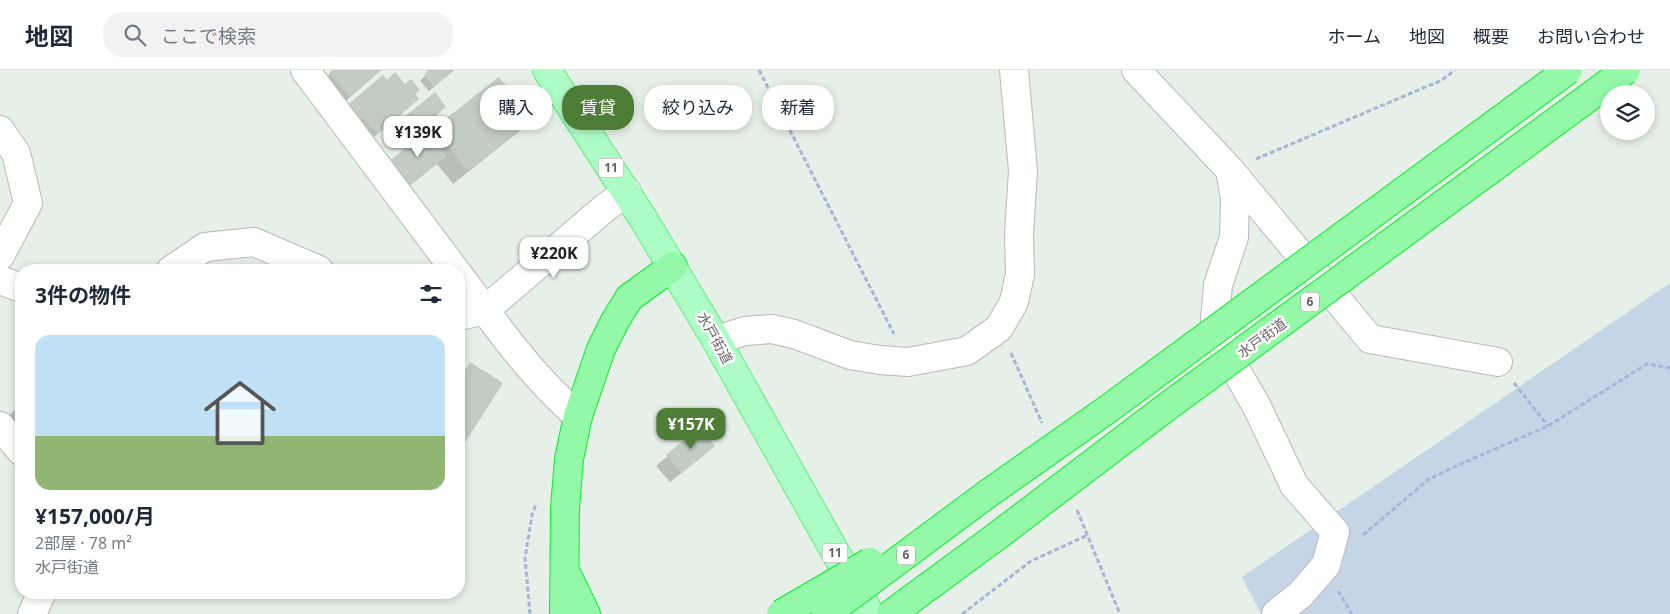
<!DOCTYPE html>
<html lang="ja">
<head>
<meta charset="utf-8">
<style>
  :root { --surface:#fff; --page:#f2f2f3; --text:#1f2937; --muted:#747a83; --line:#e0e1e3; --accent:#4e7d37 }
  body { margin:0; font-family:"Noto Sans","Noto Sans JP",sans-serif; background:var(--page); color:var(--text); height:100vh; display:flex; flex-direction:column; font-size:19px; white-space:nowrap }
  * { box-sizing:border-box; margin:0 }
  p { font-size:16px; color:var(--muted) }
  .icon { flex:none; width:28px; height:28px; fill:none; stroke:currentColor; stroke-width:2; stroke-linecap:round; stroke-linejoin:round }
  .map { position:relative; flex:1; overflow:hidden }
  .details { position:absolute; left:15px; top:194px; width:450px; height:335px; display:flex; flex-direction:column; background:var(--surface); border-radius:20px; box-shadow:0 2px 8px #0003 }
  .details>* { flex:none }
  .guide { position:absolute; left:480px; top:15px; width:475px; height:45px; display:flex; gap:10px }
  .fabs { position:absolute; left:1600px; top:15px; display:grid; gap:10px }
  .fabs a { display:grid; place-items:center; width:55px; height:55px; border-radius:50%; background:var(--surface); box-shadow:0 2px 8px #0003; font-size:25px }
  .price { position:absolute; translate:-50% -42px; padding:0 11px; border-radius:10px; background:#fff; color:#222; font-size:16px; line-height:32px; filter:drop-shadow(0 1px 2px #0008) }
  .price::after { content:''; position:absolute; left:50%; top:30px; width:15px; height:11px; margin-left:-8px; background:inherit; clip-path:polygon(0 0,100% 0,50% 100%) }
  .price.active { background:var(--accent); color:#fff }
  ul { padding:0; list-style:none }
  li { display:grid; align-content:center; gap:10px; height:265px; padding:0 20px }
  li+li { border-top:1px solid var(--line) }
  li span { display:grid; place-items:center; height:155px; border-radius:15px; color:#555 }
  li>.icon { margin-inline-start:auto }
  span .icon { width:90px; height:90px; fill:#fffc; stroke-width:1 }
  li b { font-size:21px }
  h2 { display:flex; justify-content:space-between; align-items:center; height:60px; padding:0 20px; font-size:21px }
  .tag { padding:0 18px; border-radius:20px; background:var(--surface); box-shadow:0 2px 8px #0003; font-size:18px; line-height:45px }
  .tag.active { background:var(--accent); color:#fff }
  header { display:flex; align-items:center; gap:30px; box-sizing:border-box; height:70px; padding:0 25px; background:var(--surface); border-bottom:1px solid var(--line) }
  header strong { font-size:24px }
  nav { display:flex; gap:28px; margin-inline-start:auto; font-size:18px }
  .search { width:350px; height:45px; background:var(--page); display:flex; align-items:center; gap:12px; box-sizing:border-box; padding:0 18px; border-radius:20px; color:var(--muted); font-size:19px }
  .map>svg:first-child { display:block }
</style>
</head>
<body>
<header>
<strong>地図</strong>
<div class="search"><svg class="icon" aria-label="search" viewBox="0 0 24 24"><circle cx="10" cy="10" r="6"/><path d="M15 15l6 6"/></svg>ここで検索</div>
<nav><a>ホーム</a><a>地図</a><a>概要</a><a>お問い合わせ</a></nav>
</header>
<div class="map">
<svg width="1670" height="544" viewBox="0 0 1670 544">
  <rect width="100%" height="100%" fill="#e6efe8"/>
  <polygon fill="#c4d6e6" points="1670,213 1670,544 1261,544 1242,507"/>
  <g fill="#0003">
    <polygon points="334,0 381,0 340,36 320,14"/>
    <polygon points="427,0 454,0 429,21 420,11 429,2"/>
    <polygon points="386,12 405,15 413,24 407,39 367,73 351,56"/>
    <polygon points="445,37 435,47 394,79 384,67 394,57"/>
    <polygon points="531,49 517,63 453,114 437,94 398,125 429,65 435,59"/>
    <polygon points="470,294 460,379 459,380 459,306"/>
    <polygon points="21,334 21,403 0,374 0,354"/>
    <polygon points="700,359 703,386 670,412 656,396"/>
  </g>
  <g fill="#c2cbc4">
    <polygon points="332,0 381,0 350,27 329,3"/>
    <polygon points="429,0 449,0 451,3 434,17 424,5"/>
    <polygon points="395,2 405,14 411,9 420,20 415,24 419,29 378,64 362,47 356,52 344,38 383,5 387,10"/>
    <polygon points="499,7 533,49 468,101 434,58"/>
    <polygon points="435,22 446,37 405,70 393,56"/>
    <polygon points="427,61 447,86 409,116 389,91"/>
    <polygon points="470,292 503,313 461,379 459,378 459,311"/>
    <polygon points="700,357 715,376 681,403 666,385"/>
  </g>
  <g fill="none" stroke-linecap="round" stroke-linejoin="round">
    <defs>
      <g id="minor">
        <polyline points="305,0 455,200"/>
        <polyline points="1136,0 1230,100 1370,269 1498,292"/>
        <polyline points="0,60 16,83 28,133 0,186"/>
        <polyline points="1230,100 1235,129 1234,167 1218,215 1215,249 1225,281 1257,337 1294,415 1335,462 1326,495 1301,524 1276,544"/>
        <polyline points="171,200 205,177 254,172 319,200"/>
        <path d="M459,205C496,255 530,305 578,346"/>
        <polyline points="0,210 21,218"/>
        <polyline points="459,246 485,240 606,137 627,122"/>
        <polyline points="716,270 745,261 772,259 794,264 850,285 880,290 908,292 967,281 999,258 1014,232 1020,204 1019,163 1023,101 1014,0"/>
        <polyline points="0,356 21,381"/>
        <polyline points="32,544 42,522"/>
      </g>
      <polyline id="major" points="547,0 644,150 716,270 870,544"/>
      <g id="highway">
        <polyline points="568,507 586,544"/>
        <polyline points="564,544 565,438 569,389 578,346 601,279 615,251 629,228 673,196"/>
        <polyline points="891,544 997,466"/>
      </g>
    </defs>
    <use href="#minor" stroke="#bcb6bc" stroke-width="30"/>
    <use href="#major" stroke="#62ed7b" stroke-width="30"/>
    <use href="#highway" stroke="#08ee2a" stroke-width="30"/>
    <g stroke="#a7b5d7" stroke-width="3" stroke-dasharray="5 2.5" stroke-linecap="butt">
      <polyline points="759,0 894,264"/>
      <polyline points="1256,89 1442,10 1455,0"/>
      <polyline points="1011,283 1042,353"/>
      <polyline points="1514,313 1548,356"/>
      <polyline points="1077,440 1120,544"/>
      <polyline points="1363,465 1429,409 1465,392 1548,356 1647,294 1670,298"/>
      <polyline points="1338,521 1352,544"/>
      <polyline points="530,544 525,488 532,445 536,434"/>
      <polyline points="962,544 1031,491 1088,465"/>
    </g>
    <use href="#minor" stroke="#fff" stroke-width="28"/>
    <use href="#major" stroke="#aefcc5" stroke-width="28"/>
    <use href="#highway" stroke="#93f9a8" stroke-width="28"/>
    <defs>
      <g id="highway-bridge">
        <polyline points="997,466 1168,336 1626,0"/>
        <polyline points="781,544 870,492"/>
        <polyline points="826,544 986,425 1108,339 1568,0"/>
      </g>
    </defs>
    <use href="#highway-bridge" stroke="#08ee2a" stroke-width="30" stroke-linecap="butt"/>
    <use href="#highway-bridge" stroke="#93f9a8" stroke-width="28"/>
  </g>
  <g text-anchor="middle" stroke-width="5" stroke-linejoin="round" paint-order="stroke">
    <g fill="#fff" stroke="#948e94" stroke-width="1">
      <rect x="598.5" y="88.5" width="25" height="19" rx="4"/>
      <rect x="1301" y="222.5" width="18" height="19" rx="4"/>
      <rect x="822.5" y="473.5" width="25" height="19" rx="4"/>
      <rect x="897" y="475.5" width="18" height="19" rx="4"/>
    </g>
    <g font-size="12" font-weight="bold" fill="#665e66">
      <text x="611" y="102">11</text>
      <text x="1310" y="236">6</text>
      <text x="835" y="487">11</text>
      <text x="906" y="489">6</text>
    </g>
    <g font-size="14" fill="#665e66" stroke="#fff">
      <text transform="translate(715 268) rotate(61)" y="5">水戸街道</text>
      <text transform="translate(1262 268) rotate(-36)" y="5">水戸街道</text>
    </g>
  </g>
</svg>
<div class="fabs">
<a><svg class="icon" aria-label="layers" viewBox="0 0 24 24"><path d="M12 4l9 5-9 5-9-5zM3 14l9 5 9-5"/></svg></a>
</div>
<b class="price" style="left:418px;top:88px">¥139K</b>
<b class="price" style="left:554px;top:209px">¥220K</b>
<b class="price active" style="left:691px;top:380px">¥157K</b>
<div class="guide">
<a class="tag">購入</a>
<a class="tag active">賃貸</a>
<a class="tag">絞り込み</a>
<a class="tag">新着</a>
</div>
<section class="details">
<h2>3件の物件<svg class="icon" aria-label="filters" viewBox="0 0 24 24"><path d="M4 7h16M4 17h16"/><circle cx="9" cy="7" r="2"/><circle cx="15" cy="17" r="2"/></svg></h2>
<ul>
<li><span style="background:linear-gradient(#bfe0f5 65%,#8fb573 0)"><svg class="icon" aria-label="home" viewBox="0 0 24 24"><path d="M3 11l9-7 9 7M6 9v11h12V9"/></svg></span><div><b>¥157,000/月</b><p>2部屋 · 78 m²</p><p>水戸街道</p></div></li>
</ul>
</section>
</div>
</body>
</html>
